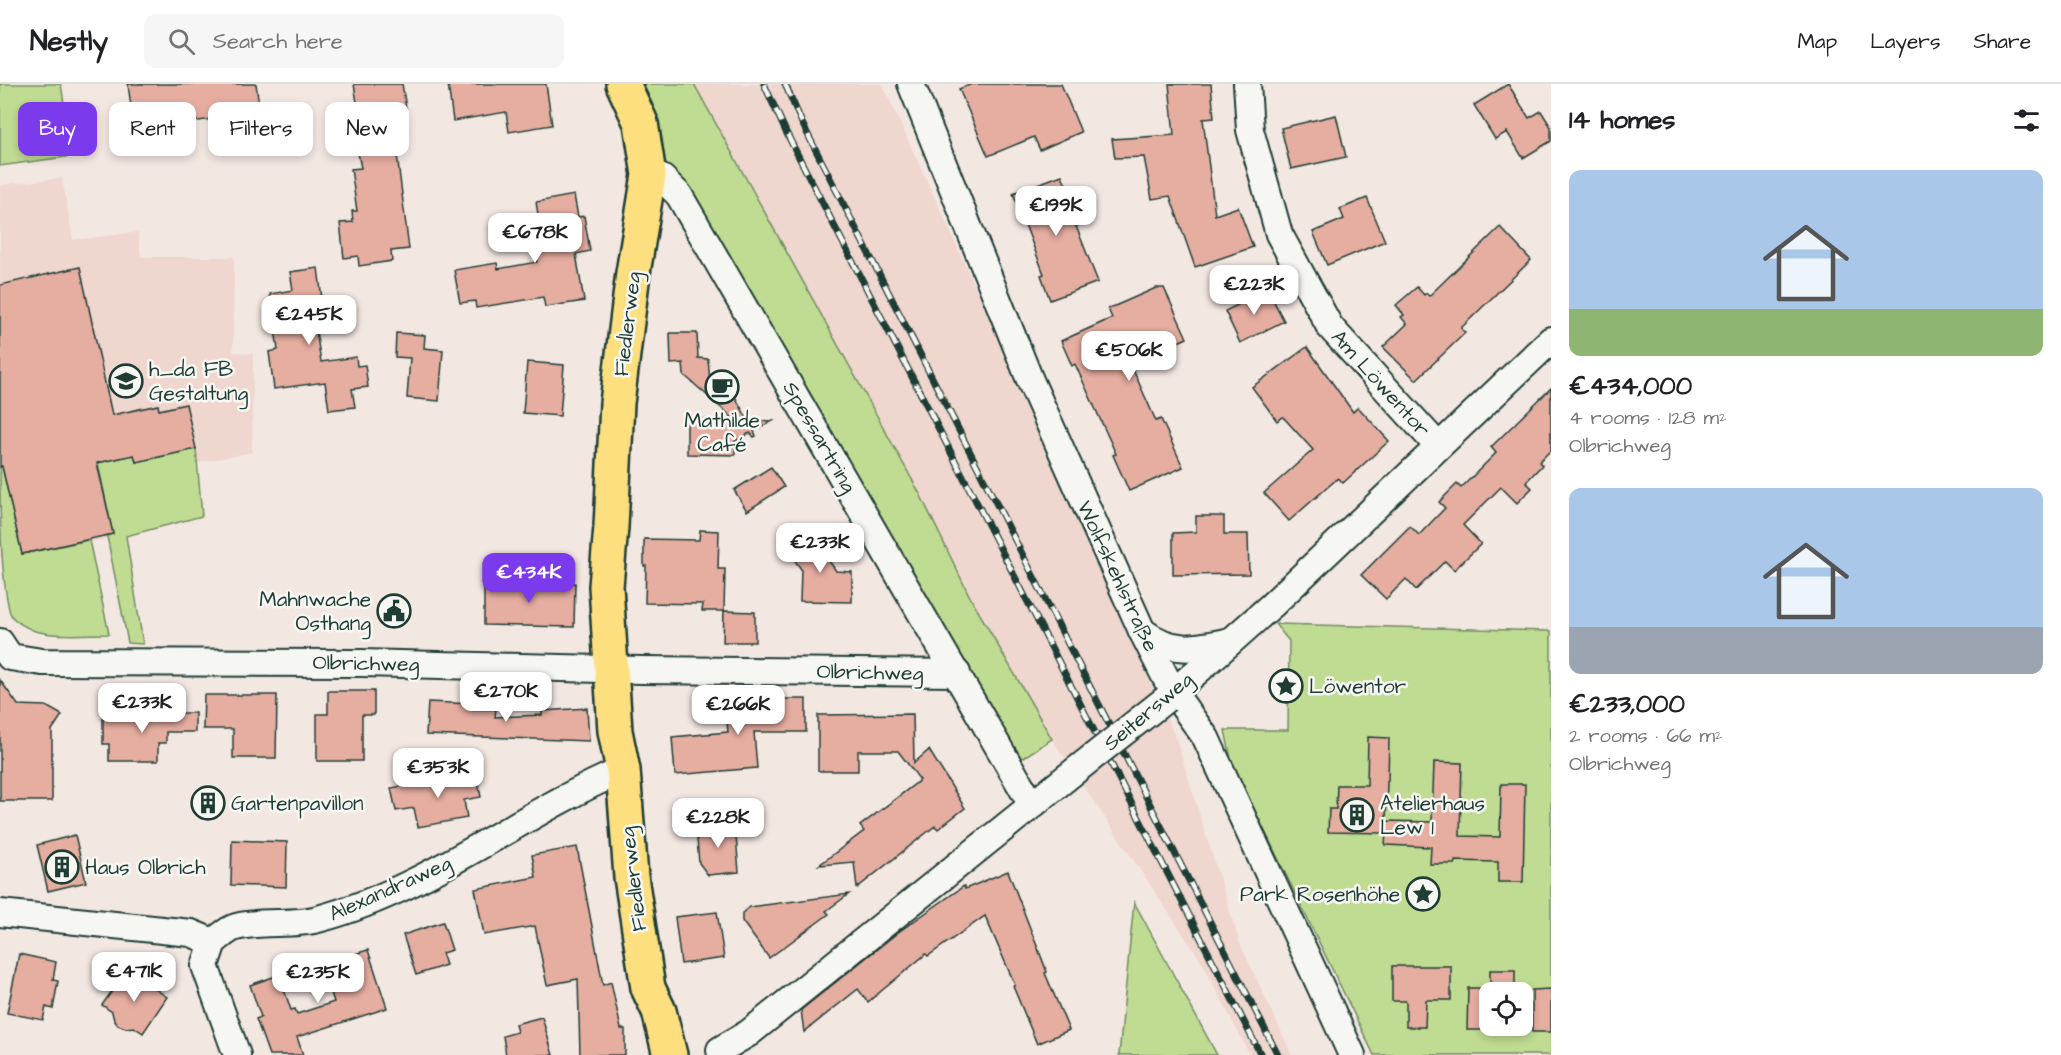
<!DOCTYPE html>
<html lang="en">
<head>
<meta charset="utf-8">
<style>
  :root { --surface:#fff; --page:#f6f6f6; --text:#202124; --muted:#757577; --line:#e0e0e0; --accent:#7c3aed }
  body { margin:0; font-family:"Architects Daughter",sans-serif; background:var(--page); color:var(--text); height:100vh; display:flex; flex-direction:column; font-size:22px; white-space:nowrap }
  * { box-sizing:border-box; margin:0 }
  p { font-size:20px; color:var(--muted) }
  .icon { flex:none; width:33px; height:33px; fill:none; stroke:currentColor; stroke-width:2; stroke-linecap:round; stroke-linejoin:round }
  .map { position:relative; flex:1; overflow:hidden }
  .panel { display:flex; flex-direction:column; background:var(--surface); width:510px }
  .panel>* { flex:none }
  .top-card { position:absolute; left:18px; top:18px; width:570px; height:54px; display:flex; gap:12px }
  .fabs { position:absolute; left:1479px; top:898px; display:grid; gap:12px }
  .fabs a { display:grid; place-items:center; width:54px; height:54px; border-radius:12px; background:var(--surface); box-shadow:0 3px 9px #0003; font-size:30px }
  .price { position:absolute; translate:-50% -51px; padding:0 14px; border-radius:12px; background:#fff; color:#222; font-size:20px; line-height:39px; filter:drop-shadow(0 2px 3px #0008) }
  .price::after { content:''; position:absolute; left:50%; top:36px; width:18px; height:14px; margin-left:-9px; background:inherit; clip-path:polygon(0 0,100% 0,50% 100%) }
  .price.current { background:var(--accent); color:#fff }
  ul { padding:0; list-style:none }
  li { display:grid; align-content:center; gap:12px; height:318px; padding:0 18px }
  li span { display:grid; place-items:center; height:186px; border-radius:12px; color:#555 }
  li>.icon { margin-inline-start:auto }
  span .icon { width:108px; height:108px; fill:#fffc; stroke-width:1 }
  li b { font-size:26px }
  h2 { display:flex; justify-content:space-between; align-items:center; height:72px; padding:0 18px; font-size:26px }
  .pill { padding:0 21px; border-radius:12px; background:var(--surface); box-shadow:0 3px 9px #0003; font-size:21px; line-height:54px }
  .pill.current { background:var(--accent); color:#fff }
  header { display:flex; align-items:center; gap:36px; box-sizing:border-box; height:84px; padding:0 30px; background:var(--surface); border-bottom:2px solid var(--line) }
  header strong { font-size:28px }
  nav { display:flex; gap:33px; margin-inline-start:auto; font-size:21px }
  .search { width:420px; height:54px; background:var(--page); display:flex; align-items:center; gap:15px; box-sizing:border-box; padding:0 21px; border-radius:12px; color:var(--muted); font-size:22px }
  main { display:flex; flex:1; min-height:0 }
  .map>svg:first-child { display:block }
</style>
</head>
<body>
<header>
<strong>Nestly</strong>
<div class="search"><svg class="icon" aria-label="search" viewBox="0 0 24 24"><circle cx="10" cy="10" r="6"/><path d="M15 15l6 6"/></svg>Search here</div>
<nav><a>Map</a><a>Layers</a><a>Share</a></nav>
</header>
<main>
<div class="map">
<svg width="1551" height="971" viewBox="0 0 1551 971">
  <rect width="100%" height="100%" fill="#f3e7e2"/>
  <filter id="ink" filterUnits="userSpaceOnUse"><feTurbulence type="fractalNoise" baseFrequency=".0167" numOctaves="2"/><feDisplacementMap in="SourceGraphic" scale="12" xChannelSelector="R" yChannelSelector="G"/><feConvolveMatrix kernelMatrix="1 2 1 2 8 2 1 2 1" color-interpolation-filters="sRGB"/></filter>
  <g filter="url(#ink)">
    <g fill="#efd6ce">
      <polygon points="685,0 882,0 947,140 1176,655 1240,860 1292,971 1250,971 1202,878 1052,655 831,270"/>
      <polygon points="62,94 73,156 138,148 141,173 234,173 233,268 253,270 252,368 197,379 202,432 126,452 0,474 0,101"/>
    </g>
    <g fill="#c0db92" stroke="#708c63" stroke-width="1.5" fill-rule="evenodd">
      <polygon points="0,0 61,0 72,72 0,82"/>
      <polygon points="623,0 694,0 920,410 970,513 1052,655 1010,682 679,111 641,39"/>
      <polygon points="196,365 202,432 126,452 143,560 128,559 107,452 113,450 98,379 134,371 136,378"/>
      <path d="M2,382L22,470L89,456L109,550C85,550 58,553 35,547C27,544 13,537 10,529C0,490 0,426 0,383Z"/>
      <path d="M1275,540L1551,547V971H1374L1232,680L1225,646H1288L1289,557ZM1490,909H1522V942H1490Z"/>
      <polygon points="1134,818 1217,971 1119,971"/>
    </g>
    <g fill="#e6ada1" stroke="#1f3d34" stroke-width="1.5">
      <polygon points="128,0 256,0 260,28 178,40 176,32 133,38"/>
      <polygon points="354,0 402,0 406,24 359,31"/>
      <polygon points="448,0 546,0 552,41 509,48 506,28 453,37"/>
      <polygon points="972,0 1061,0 1081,48 1040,66 1034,53 988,72 959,5"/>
      <polygon points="1169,0 1211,0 1214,34 1203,35 1215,131 1238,123 1253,163 1195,183 1170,112 1152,115 1144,73 1115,74 1112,55 1174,51"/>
      <polygon points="1508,0 1529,34 1541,27 1551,43 1551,57 1523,74 1507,48 1495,55 1474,21"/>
      <polygon points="1336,31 1346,73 1291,85 1281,44"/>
      <polygon points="396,63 409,165 391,167 392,177 359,182 358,172 344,174 340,139 353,138 352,127 357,127 351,85 361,84 358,69"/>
      <polygon points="1062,91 1081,140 1076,142 1098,198 1050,216 1041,191 1044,190 1013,109"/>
      <polygon points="574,111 578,133 584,132 590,167 576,170 584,217 545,223 543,213 476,224 475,217 460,219 454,186 497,179 498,185 537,178 534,162 541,148 536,118"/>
      <polygon points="1367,114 1385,157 1327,181 1313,148 1344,135 1340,125"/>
      <polygon points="1500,143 1531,176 1461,244 1465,249 1416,296 1383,263 1407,240 1401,233 1404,231 1396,221 1417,203 1424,211 1426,209 1429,212"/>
      <polygon points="80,183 112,331 158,321 159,326 186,320 196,365 136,378 134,371 97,379 113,450 22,470 2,382 0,383 0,201"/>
      <polygon points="318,184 322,215 311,216 321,278 356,273 357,282 365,281 368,303 352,305 355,323 329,326 325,298 274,305 269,268 278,266 270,210 293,206 290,188"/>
      <polygon points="1156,204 1164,204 1187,254 1130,279 1156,337 1161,335 1183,383 1129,407 1113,371 1116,370 1075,280 1072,282 1061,257 1112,234 1108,225"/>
      <polygon points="1268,206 1284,237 1240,259 1225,227"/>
      <polygon points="396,249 425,251 424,264 443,266 439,317 407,314 410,274 395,273"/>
      <polygon points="670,249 697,249 698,274 708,275 710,298 723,291 748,336 773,337 754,347 756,352 754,353 750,349 735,357 735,371 687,370 687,335 735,336 684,291 683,279 671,280"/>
      <polygon points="1307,263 1353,328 1358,323 1389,357 1343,399 1338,394 1289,437 1264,409 1313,366 1283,333 1277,337 1252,303"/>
      <polygon points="527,278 564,281 560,332 523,329"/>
      <polygon points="1551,304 1551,366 1539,378 1542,381 1526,398 1532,404 1517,419 1501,403 1463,441 1481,460 1454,486 1445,477 1416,506 1406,495 1386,515 1361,491 1410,442 1419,451 1445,424 1439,418 1457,400 1461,404 1496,369 1491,363"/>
      <polygon points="771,383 784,403 747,427 734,406"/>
      <polygon points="1196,432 1224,432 1224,450 1248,450 1249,490 1173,491 1173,449 1196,448"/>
      <polygon points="700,446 719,447 718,485 725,485 724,527 702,527 703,520 645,519 646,482 644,482 644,455 699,456"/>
      <polygon points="809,448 836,487 852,488 852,518 800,517 801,485 786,464"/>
      <polygon points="484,497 575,499 574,543 484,541"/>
      <polygon points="724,527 755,528 755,558 723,558"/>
      <polygon points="0,596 18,621 46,622 62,631 52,646 52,717 0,717"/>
      <polygon points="328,607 374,607 374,631 362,631 362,677 317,677 317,630 328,630"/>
      <polygon points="204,611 277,611 276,674 233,674 233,645 203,645"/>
      <polygon points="774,615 806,615 806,648 754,648 757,684 675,691 672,653 728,648 725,620"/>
      <polygon points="428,618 473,620 473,625 496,625 495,633 542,631 542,627 587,624 589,657 426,651"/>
      <polygon points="109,629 195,629 195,648 166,648 166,659 158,659 158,677 109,677 109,660 103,660 103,633 109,633"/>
      <polygon points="913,630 914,679 929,666 965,724 938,745 935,742 857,804 854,778 819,781 864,747 860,742 920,696 898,667 858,667 858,687 818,687 818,631"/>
      <polygon points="1368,653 1389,654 1388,697 1387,697 1386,742 1386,737 1432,738 1434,678 1462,679 1460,752 1500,753 1501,700 1525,700 1523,798 1498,798 1498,778 1455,777 1455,780 1430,780 1431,763 1385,761 1386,749 1328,748 1329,725 1336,725 1337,701 1367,701"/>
      <polygon points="476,689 481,713 464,716 467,734 418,743 414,724 396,727 391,704"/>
      <polygon points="735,740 739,788 708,791 699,779 696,743"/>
      <polygon points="75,751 86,798 48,807 37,761"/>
      <polygon points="232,756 287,758 286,803 231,801"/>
      <polygon points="577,763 603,901 611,898 621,945 625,945 625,971 580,971 578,895 547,901 535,842 484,851 475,805 536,793 532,771"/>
      <polygon points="1008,787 1047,888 1045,889 1069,946 1037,960 1013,902 1015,901 985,832 928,872 926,870 868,918 858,905 804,948 801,926 897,849 964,802 965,805"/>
      <polygon points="849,810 826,827 829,830 769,874 742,837 742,829 750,823"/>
      <polygon points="717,828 724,874 681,880 675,833"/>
      <polygon points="443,838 452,866 442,869 446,881 416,891 403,851"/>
      <polygon points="368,866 387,924 297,953 303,971 269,971 256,935 261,933 250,901 279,891 291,926 295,925 297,930 334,918 322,880"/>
      <polygon points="19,870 56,878 53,896 58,897 53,925 46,923 43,936 7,929"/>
      <polygon points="1392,882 1451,882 1451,916 1426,916 1425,943 1406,943 1406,917 1392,917"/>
      <polygon points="127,886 167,913 143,949 134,943 126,944 118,941 114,936 112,928 102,921"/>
      <rect x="1490" y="886" width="25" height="23"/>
      <polygon points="1468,904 1488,904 1487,946 1467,946"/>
      <polygon points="1551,905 1551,948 1532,948 1532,906"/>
      <polygon points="542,933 553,971 506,971 503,952 517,948 515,940"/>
    </g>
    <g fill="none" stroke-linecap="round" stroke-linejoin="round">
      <defs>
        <g id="minor">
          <polyline points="911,0 1030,296 1142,547 1173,608 1206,654 1352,971"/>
          <polyline points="1247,0 1250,46 1279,150 1330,243 1438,362"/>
          <polyline points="649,91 662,94 679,111 1032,721"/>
          <path d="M1142,547C1173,570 1194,565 1230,557"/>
          <polyline points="0,558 10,573 42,578 362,579 641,586 957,589"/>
          <polyline points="1166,615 1272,521 1551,256"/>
          <polyline points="0,829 191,849 213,858"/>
          <path d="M213,858C220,853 228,845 236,843C262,836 292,842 318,835C428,806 519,730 623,686"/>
          <polyline points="213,858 205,882 237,971"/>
          <polyline points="720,966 749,949 1066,694"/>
        </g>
        <polyline id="major" points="623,0 641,39 649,91 633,189 617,319 611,443 606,502 615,647 623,686 631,793 648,904 659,927 670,971"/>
      </defs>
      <use href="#minor" stroke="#1f3d34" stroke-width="30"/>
      <use href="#major" stroke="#1f3d34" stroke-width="38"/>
      <use href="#minor" stroke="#f6f6f2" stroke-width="26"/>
      <use href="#major" stroke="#fedf80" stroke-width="33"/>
      <defs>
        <g id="rail">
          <polyline points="764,0 786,48 1261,971"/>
          <polyline points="785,0 802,39 1278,971"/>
        </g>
      </defs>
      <use href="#rail" stroke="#1f3d34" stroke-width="7"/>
      <use href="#rail" stroke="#f6f6f2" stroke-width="4.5" stroke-dasharray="14" stroke-linecap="butt"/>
      <defs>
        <polyline id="minor-bridge" points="1066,694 1166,615"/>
      </defs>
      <use href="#minor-bridge" stroke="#1f3d34" stroke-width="30" stroke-linecap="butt"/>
      <use href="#minor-bridge" stroke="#f6f6f2" stroke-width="26"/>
    </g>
  </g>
  <defs>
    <symbol id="university-ring" viewBox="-11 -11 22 22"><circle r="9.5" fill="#f6f6f2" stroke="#1f3d34" stroke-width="1.5"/><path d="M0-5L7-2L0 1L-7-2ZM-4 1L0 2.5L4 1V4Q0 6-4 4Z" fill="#1f3d34"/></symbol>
    <symbol id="cafe-ring" viewBox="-11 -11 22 22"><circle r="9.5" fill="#f6f6f2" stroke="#1f3d34" stroke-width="1.5"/><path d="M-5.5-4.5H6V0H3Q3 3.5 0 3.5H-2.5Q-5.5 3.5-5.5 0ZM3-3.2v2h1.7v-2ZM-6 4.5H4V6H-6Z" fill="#1f3d34"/></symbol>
    <symbol id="civic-ring" viewBox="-11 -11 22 22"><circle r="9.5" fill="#f6f6f2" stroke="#1f3d34" stroke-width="1.5"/><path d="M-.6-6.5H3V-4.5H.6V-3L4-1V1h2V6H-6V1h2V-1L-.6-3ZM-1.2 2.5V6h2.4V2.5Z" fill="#1f3d34"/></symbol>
    <symbol id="sight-ring" viewBox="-11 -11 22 22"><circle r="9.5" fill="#f6f6f2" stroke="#1f3d34" stroke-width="1.5"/><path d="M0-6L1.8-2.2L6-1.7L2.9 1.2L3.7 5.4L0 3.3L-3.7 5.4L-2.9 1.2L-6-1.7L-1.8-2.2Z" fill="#1f3d34"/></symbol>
    <symbol id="building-ring" viewBox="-11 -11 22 22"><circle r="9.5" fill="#f6f6f2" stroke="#1f3d34" stroke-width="1.5"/><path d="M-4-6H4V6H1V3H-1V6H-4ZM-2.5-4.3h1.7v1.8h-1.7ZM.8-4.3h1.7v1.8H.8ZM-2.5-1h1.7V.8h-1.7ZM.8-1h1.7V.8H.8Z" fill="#1f3d34"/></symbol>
  </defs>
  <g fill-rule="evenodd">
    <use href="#university-ring" x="107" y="278" width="38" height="38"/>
    <use href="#cafe-ring" x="703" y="284" width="38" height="38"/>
    <use href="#civic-ring" x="375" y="508" width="38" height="38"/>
    <use href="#sight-ring" x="1267" y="583" width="38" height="38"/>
    <use href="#building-ring" x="189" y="700" width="38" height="38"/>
    <use href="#building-ring" x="1338" y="712" width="38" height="38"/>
    <use href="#building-ring" x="43" y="764" width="38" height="38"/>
    <use href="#sight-ring" x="1404" y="791" width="38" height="38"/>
  </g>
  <g text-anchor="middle" stroke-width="5" stroke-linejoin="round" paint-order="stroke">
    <g font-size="21" fill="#1f3d34" stroke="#f6f6f2">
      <text transform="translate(627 240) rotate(-83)" y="7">Fiedlerweg</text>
      <text transform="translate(1381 299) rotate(48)" y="7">Am Löwentor</text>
      <text transform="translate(820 353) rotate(60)" y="7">Spessartring</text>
      <text transform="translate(1118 492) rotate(65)" y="7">Wolfskehlstraße</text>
      <text transform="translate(366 579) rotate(1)" y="7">Olbrichweg</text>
      <text transform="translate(870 588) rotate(1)" y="7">Olbrichweg</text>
      <text transform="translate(1148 627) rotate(-40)" y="7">Seitersweg</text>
      <text transform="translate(633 795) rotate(-97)" y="7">Fiedlerweg</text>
      <text transform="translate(390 804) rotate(-24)" y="7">Alexandraweg</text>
    </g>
    <g font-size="21" fill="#1f3d34" stroke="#f6f6f2" text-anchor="start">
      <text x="149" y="292">h_da FB<tspan x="149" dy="24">Gestaltung</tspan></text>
      <text x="722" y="343" text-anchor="middle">Mathilde<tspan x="722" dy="24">Café</tspan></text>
      <text x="371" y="522" text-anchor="end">Mahnwache<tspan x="371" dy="24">Osthang</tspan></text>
      <text x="1309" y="609">Löwentor</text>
      <text x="231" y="726">Gartenpavillon</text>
      <text x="1380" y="726">Atelierhaus<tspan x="1380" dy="24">Lew 1</tspan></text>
      <text x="85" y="790">Haus Olbrich</text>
      <text x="1400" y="817" text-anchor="end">Park Rosenhöhe</text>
    </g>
  </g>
</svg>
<div class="fabs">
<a><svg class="icon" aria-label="locate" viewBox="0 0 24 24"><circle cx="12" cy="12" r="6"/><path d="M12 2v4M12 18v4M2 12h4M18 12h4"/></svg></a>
</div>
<b class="price" style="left:1056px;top:153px">€199K</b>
<b class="price" style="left:535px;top:180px">€678K</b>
<b class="price" style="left:1254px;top:232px">€223K</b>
<b class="price" style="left:309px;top:262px">€245K</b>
<b class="price" style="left:1129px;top:298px">€506K</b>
<b class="price" style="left:820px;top:490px">€233K</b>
<b class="price current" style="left:529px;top:520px">€434K</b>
<b class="price" style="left:506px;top:639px">€270K</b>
<b class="price" style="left:142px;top:650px">€233K</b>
<b class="price" style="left:738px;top:652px">€266K</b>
<b class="price" style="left:438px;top:715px">€353K</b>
<b class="price" style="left:718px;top:765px">€228K</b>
<b class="price" style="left:134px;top:919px">€471K</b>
<b class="price" style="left:318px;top:920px">€235K</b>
<div class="top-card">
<a class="pill current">Buy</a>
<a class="pill">Rent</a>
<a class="pill">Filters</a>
<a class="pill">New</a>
</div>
</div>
<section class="panel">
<h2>14 homes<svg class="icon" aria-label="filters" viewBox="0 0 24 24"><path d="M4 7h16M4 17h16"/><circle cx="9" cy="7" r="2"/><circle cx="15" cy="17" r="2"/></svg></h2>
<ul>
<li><span style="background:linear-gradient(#a9c7e8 75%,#8fb573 0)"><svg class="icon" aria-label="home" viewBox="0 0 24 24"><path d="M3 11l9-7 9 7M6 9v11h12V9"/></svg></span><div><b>€434,000</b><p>4 rooms · 128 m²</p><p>Olbrichweg</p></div></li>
<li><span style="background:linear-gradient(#a9c7e8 75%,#9aa5b1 0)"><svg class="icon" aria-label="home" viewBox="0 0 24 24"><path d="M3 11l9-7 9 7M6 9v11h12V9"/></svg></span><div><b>€233,000</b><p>2 rooms · 66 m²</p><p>Olbrichweg</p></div></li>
</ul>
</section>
</main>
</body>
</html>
